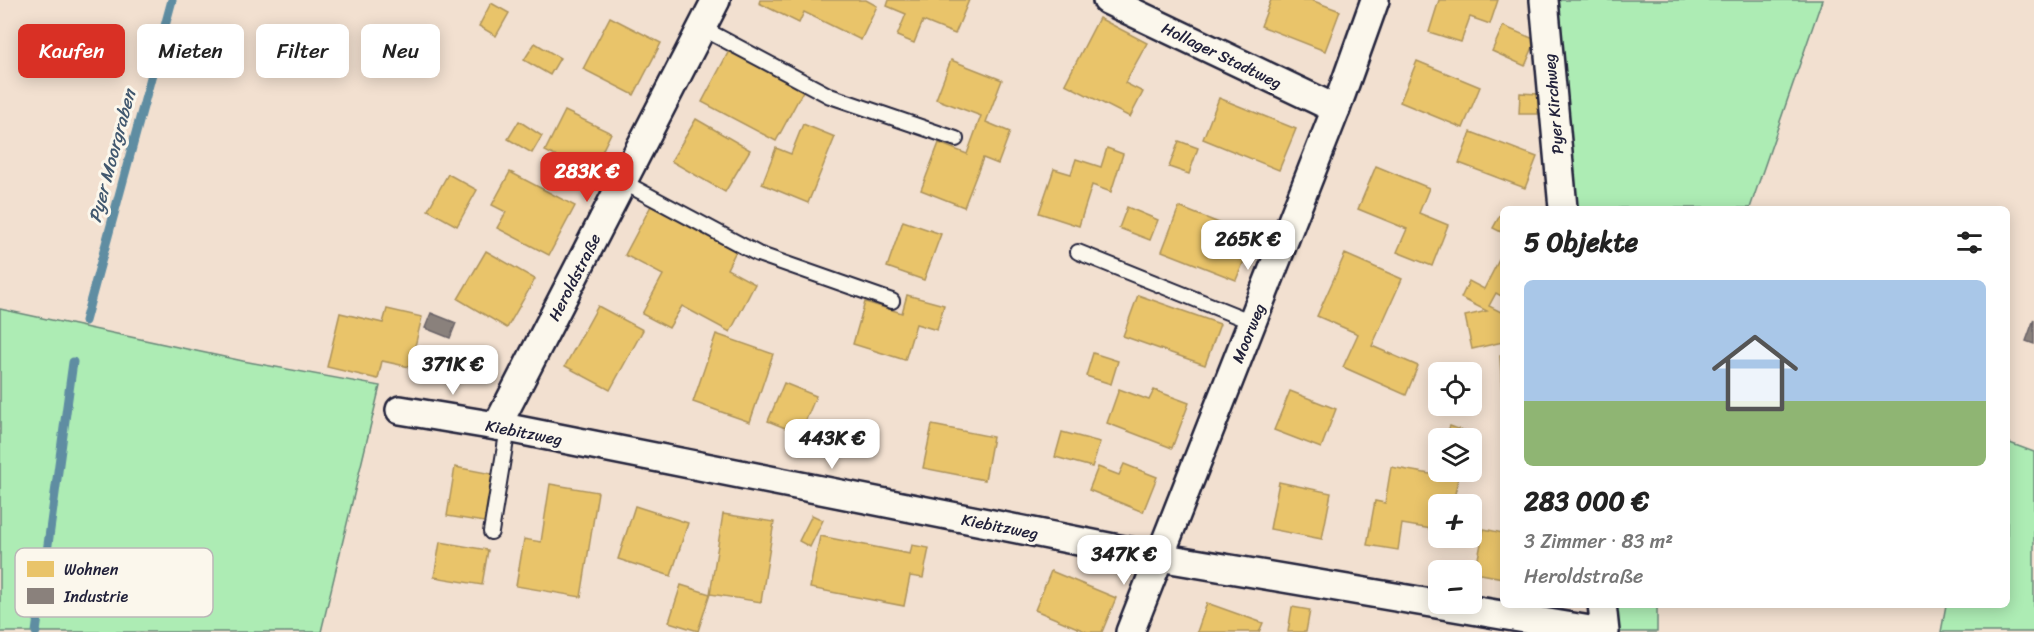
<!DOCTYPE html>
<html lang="de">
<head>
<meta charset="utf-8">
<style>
  :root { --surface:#fff; --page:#f2f2f2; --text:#222; --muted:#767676; --accent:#d93025 }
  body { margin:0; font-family:Sriracha,sans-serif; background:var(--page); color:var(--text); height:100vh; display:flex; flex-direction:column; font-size:22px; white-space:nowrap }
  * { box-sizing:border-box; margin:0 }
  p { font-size:20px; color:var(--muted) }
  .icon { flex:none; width:33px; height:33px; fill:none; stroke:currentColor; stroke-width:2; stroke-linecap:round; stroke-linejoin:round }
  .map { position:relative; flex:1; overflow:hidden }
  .sheet { position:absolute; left:1500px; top:206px; width:510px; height:402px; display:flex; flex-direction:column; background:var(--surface); border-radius:9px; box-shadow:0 3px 15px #0003 }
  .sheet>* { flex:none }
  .top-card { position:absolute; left:18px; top:24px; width:570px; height:54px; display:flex; gap:12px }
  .tools { position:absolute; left:1428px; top:362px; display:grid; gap:12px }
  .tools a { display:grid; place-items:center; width:54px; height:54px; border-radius:9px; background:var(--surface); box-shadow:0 3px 15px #0003; font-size:30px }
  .price { position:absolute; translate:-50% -51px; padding:0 14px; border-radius:12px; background:#fff; color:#222; font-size:20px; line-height:39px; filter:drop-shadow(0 2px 3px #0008) }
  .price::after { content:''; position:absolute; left:50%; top:36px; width:18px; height:14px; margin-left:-9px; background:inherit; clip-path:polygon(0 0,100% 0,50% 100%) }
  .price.current { background:var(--accent); color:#fff }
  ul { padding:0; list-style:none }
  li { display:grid; align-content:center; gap:12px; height:318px; padding:0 24px }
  li span { display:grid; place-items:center; height:186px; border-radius:9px; color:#555 }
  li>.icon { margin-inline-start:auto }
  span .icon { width:108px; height:108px; fill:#fffc; stroke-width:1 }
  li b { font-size:26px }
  h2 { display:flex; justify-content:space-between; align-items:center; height:72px; padding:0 24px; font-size:26px }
  .pill { padding:0 21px; border-radius:9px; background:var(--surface); box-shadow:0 3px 15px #0003; font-size:21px; line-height:54px }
  .pill.current { background:var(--accent); color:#fff }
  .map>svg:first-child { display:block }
</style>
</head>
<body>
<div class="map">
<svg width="2034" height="632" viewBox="0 0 2034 632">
  <rect width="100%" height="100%" fill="#f2e0d0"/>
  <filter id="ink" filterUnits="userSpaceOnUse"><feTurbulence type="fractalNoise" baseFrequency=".0167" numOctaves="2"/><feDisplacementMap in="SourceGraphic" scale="12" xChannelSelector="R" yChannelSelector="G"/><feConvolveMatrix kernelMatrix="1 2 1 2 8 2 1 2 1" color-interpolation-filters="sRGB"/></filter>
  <g filter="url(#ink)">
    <g fill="#adecb4" stroke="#688778" stroke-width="1.5">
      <polygon points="1544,0 1822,0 1750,208 1563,208"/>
      <polygon points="0,309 243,361 380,386 321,632 0,632"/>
      <polygon points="2007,442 2034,452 2034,632 1941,632 1946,605 2007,604"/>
      <polygon points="1602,605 1657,605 1657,632 1605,632"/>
    </g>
    <g fill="#e9c46a" stroke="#ad935c" stroke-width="1.5">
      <polygon points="760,0 866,0 877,6 861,40 804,12 799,23 759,3"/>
      <polygon points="889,0 969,0 955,34 923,21 914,43 897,36 906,14 887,6"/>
      <polygon points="1271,0 1311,0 1340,11 1325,51 1261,26"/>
      <polygon points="1439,0 1498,0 1490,24 1470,17 1461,42 1429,32"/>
      <polygon points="491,3 509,13 496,36 479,26"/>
      <polygon points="610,17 661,43 634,95 583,69"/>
      <polygon points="1099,18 1147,43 1125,83 1143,92 1130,117 1065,84"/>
      <polygon points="1503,26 1536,40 1525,66 1492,51"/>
      <polygon points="535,43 560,58 550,75 524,60"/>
      <polygon points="730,49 804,89 776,141 702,102"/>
      <polygon points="951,60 1002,80 986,122 1010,132 998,164 983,158 964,207 921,190 939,143 967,154 981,116 936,99"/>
      <polygon points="1417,61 1480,87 1463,128 1400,102"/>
      <polygon points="1520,93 1538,94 1538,114 1519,114"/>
      <polygon points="1219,98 1296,129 1279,170 1203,139"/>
      <polygon points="565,111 611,133 591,174 545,151"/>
      <polygon points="696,119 750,150 725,192 671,161"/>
      <polygon points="519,121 542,136 532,153 508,139"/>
      <polygon points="803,124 835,137 808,203 762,184 776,148 791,154"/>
      <polygon points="1471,132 1537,157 1525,188 1459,163"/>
      <polygon points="1179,141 1198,148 1189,174 1169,167"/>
      <polygon points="1107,148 1123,154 1111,192 1092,185 1079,226 1039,213 1054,169 1071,174 1076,159 1101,167"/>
      <polygon points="1376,166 1429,188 1419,213 1448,225 1432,266 1397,252 1407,229 1358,209"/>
      <polygon points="510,172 575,206 549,255 497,228 506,212 492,205"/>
      <polygon points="448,174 477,190 457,226 428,210"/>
      <polygon points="653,202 738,247 727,269 755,284 730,332 682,306 669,328 642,314 663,275 625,255"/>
      <polygon points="1127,207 1158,220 1150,240 1119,228"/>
      <polygon points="1179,207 1254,237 1236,280 1162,251"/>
      <polygon points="1503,210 1503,233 1493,228"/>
      <polygon points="903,221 941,234 924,280 887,267"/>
      <polygon points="486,251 535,279 507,328 458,299"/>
      <polygon points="1503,252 1503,297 1496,293 1489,306 1503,313 1503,342 1472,349 1465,316 1487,311 1461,298 1469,281 1484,289"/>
      <polygon points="1345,254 1402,279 1372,346 1418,366 1406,395 1343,367 1358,334 1317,316"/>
      <polygon points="907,295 944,305 937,330 916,324 905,360 853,344 865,302 902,313"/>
      <polygon points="1138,295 1220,324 1205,365 1123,336"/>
      <polygon points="598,306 643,330 610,390 565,366"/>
      <polygon points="387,309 422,317 410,367 382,361 378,379 327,367 340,313 383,323"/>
      <polygon points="716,334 773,354 750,422 693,402"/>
      <polygon points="1093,353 1118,361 1111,384 1086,376"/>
      <polygon points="1500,356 1503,356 1503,395 1502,395"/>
      <polygon points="784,383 816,396 800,434 768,421"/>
      <polygon points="1119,389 1149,400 1154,390 1189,403 1172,448 1107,423"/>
      <polygon points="1290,391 1336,409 1321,448 1274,430"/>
      <polygon points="932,425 993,437 985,480 923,468"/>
      <polygon points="1450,426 1474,435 1472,441 1472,438 1445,438"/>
      <polygon points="1062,432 1100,442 1092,467 1055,457"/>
      <polygon points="1124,464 1157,477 1143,512 1089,490 1098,467 1119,475"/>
      <polygon points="455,467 492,474 484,522 447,516"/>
      <polygon points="1391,467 1458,479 1453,504 1438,504 1438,530 1402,524 1398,550 1367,545 1375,501 1385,503"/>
      <polygon points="1279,482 1331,493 1322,539 1270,529"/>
      <polygon points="550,484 598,492 581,597 516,586 524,539 541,542"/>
      <polygon points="635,506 688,523 671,576 618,559"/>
      <polygon points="723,514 774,522 761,602 710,594"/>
      <polygon points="812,515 823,520 810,547 799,541"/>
      <polygon points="1484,529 1503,533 1503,578 1475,573"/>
      <polygon points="820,536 910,554 912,545 929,548 923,578 910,576 904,606 810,588"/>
      <polygon points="440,542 488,550 482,585 434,577"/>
      <polygon points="1051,571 1116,598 1102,632 1087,632 1035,610"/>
      <polygon points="681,585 710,594 698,631 669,622"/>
      <polygon points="1207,603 1263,623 1259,632 1197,632"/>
      <polygon points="1292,607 1310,610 1306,632 1288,632"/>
    </g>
    <g fill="#8a817c" stroke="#6b6468" stroke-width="1.5">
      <polygon points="431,313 456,323 450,338 425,328"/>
      <polygon points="2034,319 2034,344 2026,341"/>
    </g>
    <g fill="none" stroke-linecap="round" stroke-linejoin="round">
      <g stroke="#5f8da2" stroke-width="9">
        <polyline points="85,321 172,0"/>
        <polyline points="36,632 73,362"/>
      </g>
      <defs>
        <g id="service">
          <polyline points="702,28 830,96 956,139"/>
          <polyline points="623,182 758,254 892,301"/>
          <polyline points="1078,252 1252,322"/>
          <polyline points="491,532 508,428"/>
        </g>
        <g id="minor">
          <polyline points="1107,0 1336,109"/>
          <polyline points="1544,0 1563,208"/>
          <polyline points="400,410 508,428 1159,557 1602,632"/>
          <polyline points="497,426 716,0"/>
          <polyline points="1602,604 1605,632"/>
          <polyline points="1130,632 1336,109 1375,0"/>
        </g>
      </defs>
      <use href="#service" stroke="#22223b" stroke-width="18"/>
      <use href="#minor" stroke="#22223b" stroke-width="32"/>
      <use href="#service" stroke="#fbf7ec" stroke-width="14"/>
      <use href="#minor" stroke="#fbf7ec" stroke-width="27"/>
    </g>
  </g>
  <g text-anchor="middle" stroke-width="6" stroke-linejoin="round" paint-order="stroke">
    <g font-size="16" fill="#22223b" stroke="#fbf7ec">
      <text transform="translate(1222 55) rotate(26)" y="6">Hollager Stadtweg</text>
      <text transform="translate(1553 104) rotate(-95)" y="6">Pyer Kirchweg</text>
      <text transform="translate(574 277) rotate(-63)" y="6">Heroldstraße</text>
      <text transform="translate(1248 333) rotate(-68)" y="6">Moorweg</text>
      <text transform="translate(524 432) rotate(11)" y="6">Kiebitzweg</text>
      <text transform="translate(1000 526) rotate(11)" y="6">Kiebitzweg</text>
    </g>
    <g font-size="18" font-style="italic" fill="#40576e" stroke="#fbf7ec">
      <text transform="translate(112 156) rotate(-75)" y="6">Pyer Moorgraben</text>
    </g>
  </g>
  <rect x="15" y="548" width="198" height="69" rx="9" fill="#fbf7ec" stroke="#bab7b7" stroke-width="1.5"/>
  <rect x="27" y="561" width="27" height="16" fill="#e9c46a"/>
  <rect x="27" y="588" width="27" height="16" fill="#8a817c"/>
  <g font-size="16" fill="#22223b">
    <text x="64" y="575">Wohnen</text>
    <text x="64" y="602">Industrie</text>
  </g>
</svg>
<div class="tools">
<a><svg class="icon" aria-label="locate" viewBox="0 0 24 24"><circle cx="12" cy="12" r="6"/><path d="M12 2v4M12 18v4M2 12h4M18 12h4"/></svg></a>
<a><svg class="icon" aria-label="layers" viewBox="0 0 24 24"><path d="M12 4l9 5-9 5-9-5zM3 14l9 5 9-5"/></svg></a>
<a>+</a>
<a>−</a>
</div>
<b class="price current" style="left:587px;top:203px">283K €</b>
<b class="price" style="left:1248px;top:271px">265K €</b>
<b class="price" style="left:453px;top:396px">371K €</b>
<b class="price" style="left:832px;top:470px">443K €</b>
<b class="price" style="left:1124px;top:586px">347K €</b>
<div class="top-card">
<a class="pill current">Kaufen</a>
<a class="pill">Mieten</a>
<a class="pill">Filter</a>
<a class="pill">Neu</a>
</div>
<section class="sheet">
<h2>5 Objekte<svg class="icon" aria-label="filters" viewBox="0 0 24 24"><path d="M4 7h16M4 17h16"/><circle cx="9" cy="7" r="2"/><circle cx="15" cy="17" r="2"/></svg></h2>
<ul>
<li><span style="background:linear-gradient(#a9c7e8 65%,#8fb573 0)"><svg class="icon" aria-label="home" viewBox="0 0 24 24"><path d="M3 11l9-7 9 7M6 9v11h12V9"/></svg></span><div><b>283 000 €</b><p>3 Zimmer · 83 m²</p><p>Heroldstraße</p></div></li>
</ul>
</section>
</div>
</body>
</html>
